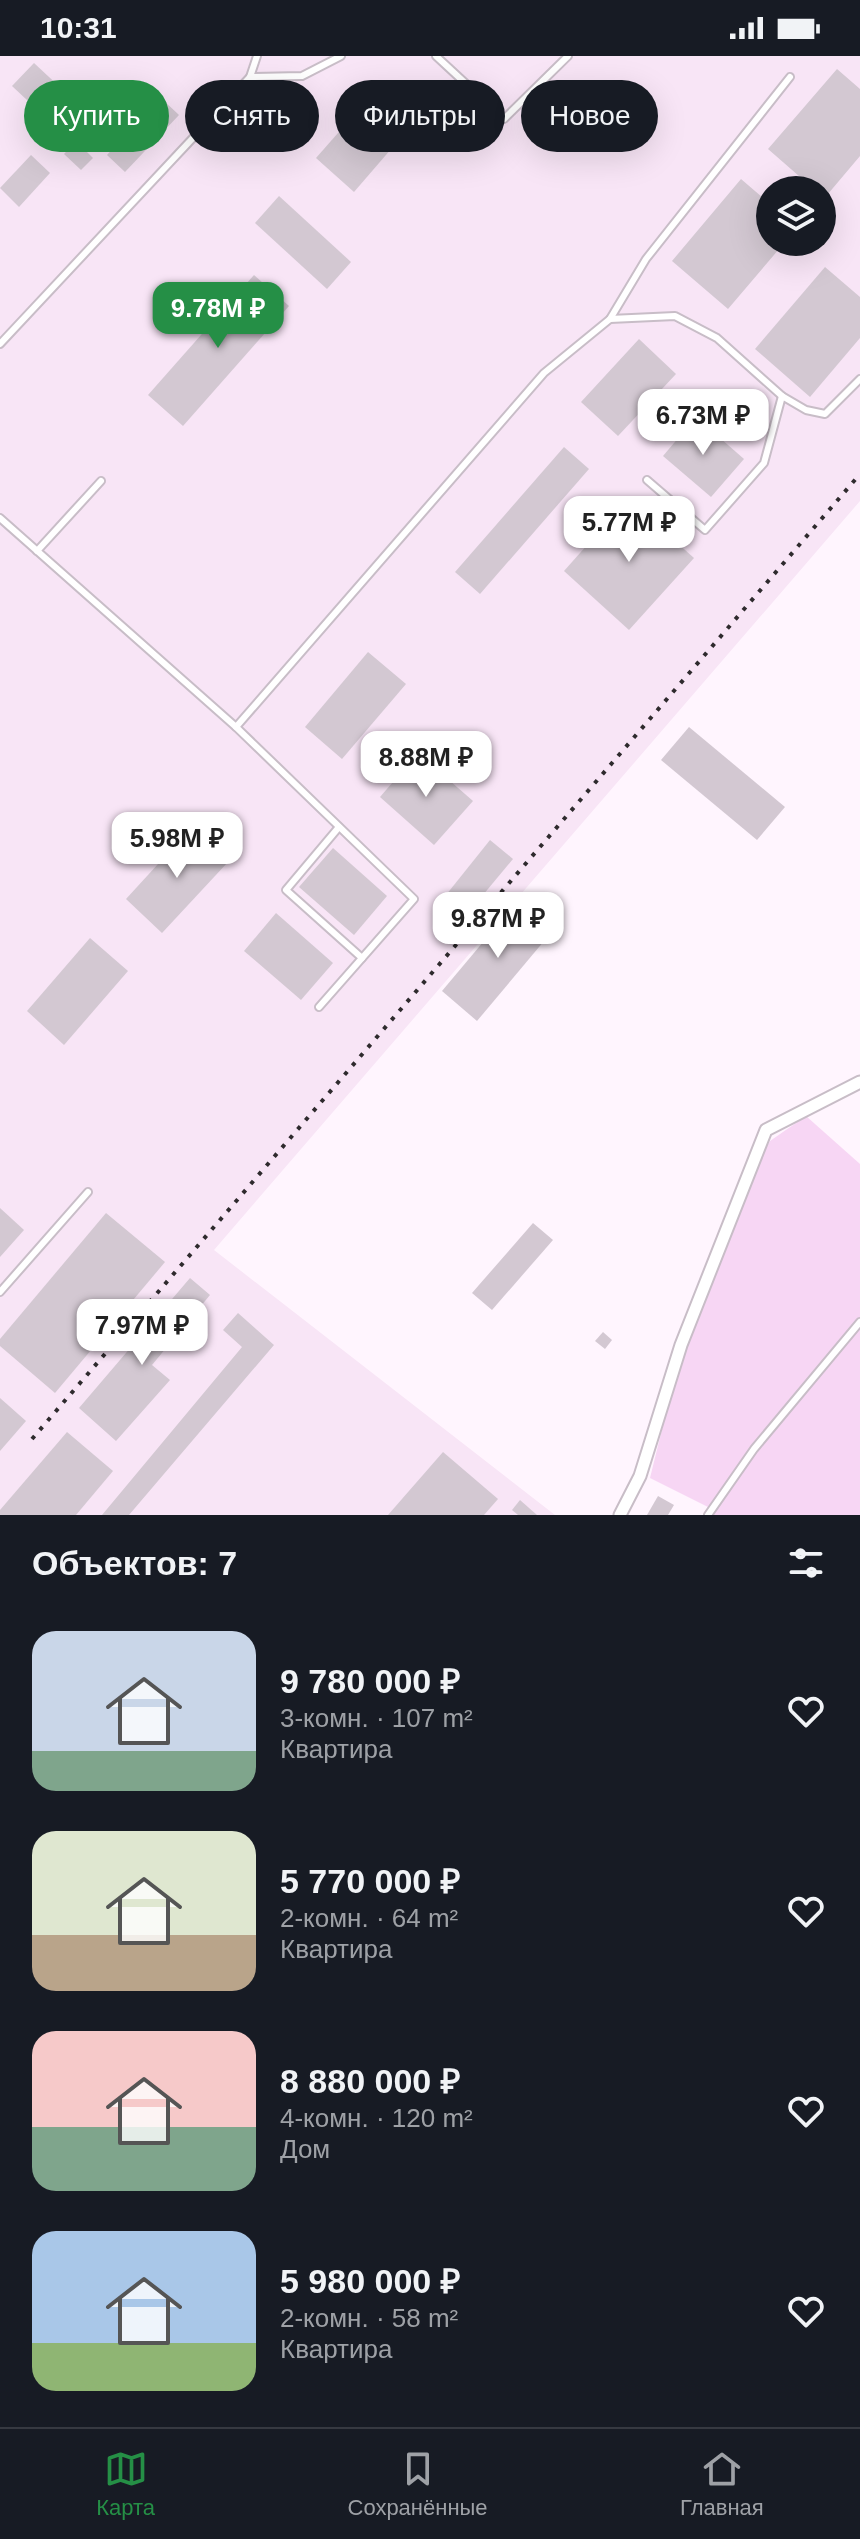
<!DOCTYPE html>
<html lang="ru">
<head>
<meta charset="utf-8">
<style>
  :root { --surface:#171b24; --page:#20242c; --text:#f1f3f6; --muted:#9ea1a6; --line:#363941; --accent:#258f46 }
  body { margin:0; font-family:Arial,sans-serif; background:var(--page); color:var(--text); height:100vh; display:flex; flex-direction:column; font-size:30px; white-space:nowrap }
  * { box-sizing:border-box; margin:0 }
  p { font-size:26px; color:var(--muted) }
  .icon { flex:none; width:44px; height:44px; fill:none; stroke:currentColor; stroke-width:2; stroke-linecap:round; stroke-linejoin:round }
  .map { position:relative; height:1459px; overflow:hidden }
  .panel { display:flex; flex-direction:column; background:var(--surface); flex:1 }
  .panel>* { flex:none }
  .guide { position:absolute; left:24px; top:24px; width:812px; height:72px; display:flex; gap:16px }
  .controls { position:absolute; left:756px; top:120px; display:grid; gap:16px }
  .controls a { display:grid; place-items:center; width:80px; height:80px; border-radius:50%; background:var(--surface); box-shadow:0 8px 32px #0002; font-size:40px }
  .price { position:absolute; translate:-50% -68px; padding:0 18px; border-radius:16px; background:#fff; color:#222; font-size:26px; line-height:52px; filter:drop-shadow(0 2px 4px #0008) }
  .price::after { content:''; position:absolute; left:50%; top:48px; width:24px; height:18px; margin-left:-12px; background:inherit; clip-path:polygon(0 0,100% 0,50% 100%) }
  .price.selected { background:var(--accent); color:#fff }
  ul { padding:0; list-style:none }
  li { display:flex; align-items:center; gap:24px; height:200px; padding:0 32px }
  li span { display:grid; place-items:center; flex:none; width:224px; height:160px; border-radius:24px; color:#555 }
  li>.icon { margin-inline-start:auto }
  span .icon { width:96px; height:96px; fill:#fffc; stroke-width:1 }
  li b { font-size:34px }
  h2 { display:flex; justify-content:space-between; align-items:center; height:96px; padding:0 32px; font-size:34px }
  .pill { padding:0 28px; border-radius:36px; background:var(--surface); box-shadow:0 8px 32px #0002; font-size:28px; line-height:72px }
  .pill.selected { background:var(--accent); color:#fff }
  .status { display:flex; justify-content:space-between; align-items:center; height:56px; padding:0 40px; background:var(--surface); direction:ltr }
  .status svg { height:22px; fill:currentColor }
  .menu { display:flex; justify-content:space-around; align-items:center; height:112px; border-top:2px solid var(--line); background:var(--surface); font-size:22px; color:var(--muted) }
  .menu a { display:grid; justify-items:center; gap:4px }
  .menu .selected { color:var(--accent) }
  .map>svg:first-child { display:block }
</style>
</head>
<body>
<div class="status"><b>10:31</b><svg viewBox="0 0 49 12"><path d="M0 12V9h3v3zM5 12V6h3v6zM10 12V3h3v9zM15 12V0h3v12zM26 1h20v11H26zM47 4h2v5h-2z"/></svg></div>
<div class="map">
<svg width="860" height="1459" viewBox="0 0 860 1459">
  <rect width="100%" height="100%" fill="#fff5fe"/>
  <path fill="#f8e5f6" fill-rule="evenodd" d="M0,0H860V445L214,1194L555,1459H0ZM770,134H822V186H770Z"/>
  <polygon fill="#f7d6f4" points="806,1060 860,1108 860,1459 713,1459 716,1455 650,1422 674,1325 745,1131 770,1085"/>
  <g fill="#d3c8d2">
    <polygon points="34,7 95,64 73,87 12,30"/>
    <polygon points="837,13 860,33 860,100 822,145 822,134 815,134 768,93"/>
    <polygon points="143,25 179,59 125,116 107,99 127,77 110,60"/>
    <polygon points="360,52 398,85 354,136 316,102"/>
    <polygon points="76,85 93,102 81,114 64,98"/>
    <polygon points="31,99 50,117 19,151 0,132"/>
    <polygon points="741,123 770,148 770,186 785,186 728,253 672,205"/>
    <polygon points="279,140 351,206 327,233 255,167"/>
    <polygon points="825,211 860,241 860,282 810,341 755,293"/>
    <polygon points="254,219 289,250 183,370 148,339"/>
    <polygon points="639,283 676,318 618,380 581,346"/>
    <polygon points="696,361 744,403 711,441 663,400"/>
    <polygon points="564,391 589,413 480,538 455,516"/>
    <polygon points="628,443 694,502 629,574 564,515"/>
    <polygon points="368,596 406,628 342,703 305,671"/>
    <polygon points="689,671 785,751 757,784 661,704"/>
    <polygon points="418,697 473,745 434,789 380,741"/>
    <polygon points="191,772 228,806 162,877 126,843"/>
    <polygon points="490,784 513,803 468,857 446,839"/>
    <polygon points="333,792 387,840 354,879 299,831"/>
    <polygon points="520,842 555,872 477,965 442,935"/>
    <polygon points="276,857 333,907 301,944 244,895"/>
    <polygon points="90,882 128,915 64,989 27,955"/>
    <polygon points="0,1152 24,1174 0,1201"/>
    <polygon points="106,1157 165,1206 55,1337 0,1290 0,1283"/>
    <polygon points="533,1167 553,1184 492,1254 472,1237"/>
    <polygon points="190,1222 210,1239 152,1309 170,1324 116,1385 79,1352"/>
    <polygon points="238,1257 274,1289 129,1459 102,1459 242,1291 223,1274"/>
    <polygon points="603,1276 612,1284 605,1293 595,1285"/>
    <polygon points="0,1342 26,1365 0,1395"/>
    <polygon points="67,1376 113,1415 76,1459 0,1459 0,1454"/>
    <polygon points="443,1396 498,1443 484,1459 388,1459"/>
    <polygon points="658,1440 674,1449 668,1459 647,1459"/>
    <polygon points="520,1444 537,1459 518,1459 512,1454"/>
  </g>
  <g fill="none" stroke-linecap="round" stroke-linejoin="round">
    <defs>
      <g id="lane">
        <polyline points="436,0 504,63 568,0"/>
        <polyline points="250,21 257,0"/>
        <polyline points="610,263 646,203 790,21"/>
        <polyline points="0,288 250,21 302,20 341,0"/>
        <polyline points="647,424 705,474 764,407 782,340"/>
        <polyline points="0,462 236,671 544,317 610,263 675,260 717,282 782,340 806,354 825,358 860,323"/>
        <polyline points="37,495 101,425"/>
        <polyline points="236,671 414,843 319,951"/>
        <polyline points="339,771 286,834 362,902"/>
        <polyline points="0,1236 88,1136"/>
        <polyline points="708,1459 754,1393 860,1266"/>
      </g>
      <polyline id="street" points="620,1459 640,1420 681,1289 766,1074 860,1026"/>
    </defs>
    <use href="#lane" stroke="#c8bdc7" stroke-width="10"/>
    <use href="#street" stroke="#c8bdc7" stroke-width="15"/>
    <use href="#lane" stroke="#fff" stroke-width="6"/>
    <use href="#street" stroke="#fff" stroke-width="11"/>
    <polyline stroke="#2e2a2d" stroke-width="4" stroke-dasharray="4 8" stroke-linecap="butt" points="32,1383 860,418"/>
  </g>
</svg>
<div class="controls">
<a><svg class="icon" aria-label="layers" viewBox="0 0 24 24"><path d="M12 4l9 5-9 5-9-5zM3 14l9 5 9-5"/></svg></a>
</div>
<b class="price selected" style="left:218px;top:294px">9.78M ₽</b>
<b class="price" style="left:703px;top:401px">6.73M ₽</b>
<b class="price" style="left:629px;top:508px">5.77M ₽</b>
<b class="price" style="left:426px;top:743px">8.88M ₽</b>
<b class="price" style="left:177px;top:824px">5.98M ₽</b>
<b class="price" style="left:498px;top:904px">9.87M ₽</b>
<b class="price" style="left:142px;top:1311px">7.97M ₽</b>
<div class="guide">
<a class="pill selected">Купить</a>
<a class="pill">Снять</a>
<a class="pill">Фильтры</a>
<a class="pill">Новое</a>
</div>
</div>
<section class="panel">
<h2>Объектов: 7<svg class="icon" aria-label="filters" viewBox="0 0 24 24"><path d="M4 7h16M4 17h16"/><circle cx="9" cy="7" r="2"/><circle cx="15" cy="17" r="2"/></svg></h2>
<ul>
<li><span style="background:linear-gradient(#c9d6e8 75%,#7fa58c 0)"><svg class="icon" aria-label="home" viewBox="0 0 24 24"><path d="M3 11l9-7 9 7M6 9v11h12V9"/></svg></span><div><b>9 780 000 ₽</b><p>3-комн. · 107 m²</p><p>Квартира</p></div><svg class="icon" aria-label="heart" viewBox="0 0 24 24"><path d="M12 20l-8-8c-3-5 5-10 8-4 3-6 11-1 8 4z"/></svg></li>
<li><span style="background:linear-gradient(#dfe7d0 65%,#b9a48a 0)"><svg class="icon" aria-label="home" viewBox="0 0 24 24"><path d="M3 11l9-7 9 7M6 9v11h12V9"/></svg></span><div><b>5 770 000 ₽</b><p>2-комн. · 64 m²</p><p>Квартира</p></div><svg class="icon" aria-label="heart" viewBox="0 0 24 24"><path d="M12 20l-8-8c-3-5 5-10 8-4 3-6 11-1 8 4z"/></svg></li>
<li><span style="background:linear-gradient(#f6c9c9 60%,#7fa58c 0)"><svg class="icon" aria-label="home" viewBox="0 0 24 24"><path d="M3 11l9-7 9 7M6 9v11h12V9"/></svg></span><div><b>8 880 000 ₽</b><p>4-комн. · 120 m²</p><p>Дом</p></div><svg class="icon" aria-label="heart" viewBox="0 0 24 24"><path d="M12 20l-8-8c-3-5 5-10 8-4 3-6 11-1 8 4z"/></svg></li>
<li><span style="background:linear-gradient(#a9c7e8 70%,#8fb573 0)"><svg class="icon" aria-label="home" viewBox="0 0 24 24"><path d="M3 11l9-7 9 7M6 9v11h12V9"/></svg></span><div><b>5 980 000 ₽</b><p>2-комн. · 58 m²</p><p>Квартира</p></div><svg class="icon" aria-label="heart" viewBox="0 0 24 24"><path d="M12 20l-8-8c-3-5 5-10 8-4 3-6 11-1 8 4z"/></svg></li>
</ul>
</section>
<nav class="menu">
<a class="selected"><svg class="icon" aria-label="map" viewBox="0 0 24 24"><path d="M3 6l6-2 6 2 6-2v14l-6 2-6-2-6 2zM9 4v14M15 6v14"/></svg>Карта</a>
<a><svg class="icon" aria-label="saved" viewBox="0 0 24 24"><path d="M7 4h10v16l-5-4-5 4z"/></svg>Сохранённые</a>
<a><svg class="icon" aria-label="home" viewBox="0 0 24 24"><path d="M3 11l9-7 9 7M6 9v11h12V9"/></svg>Главная</a>
</nav>
</body>
</html>
